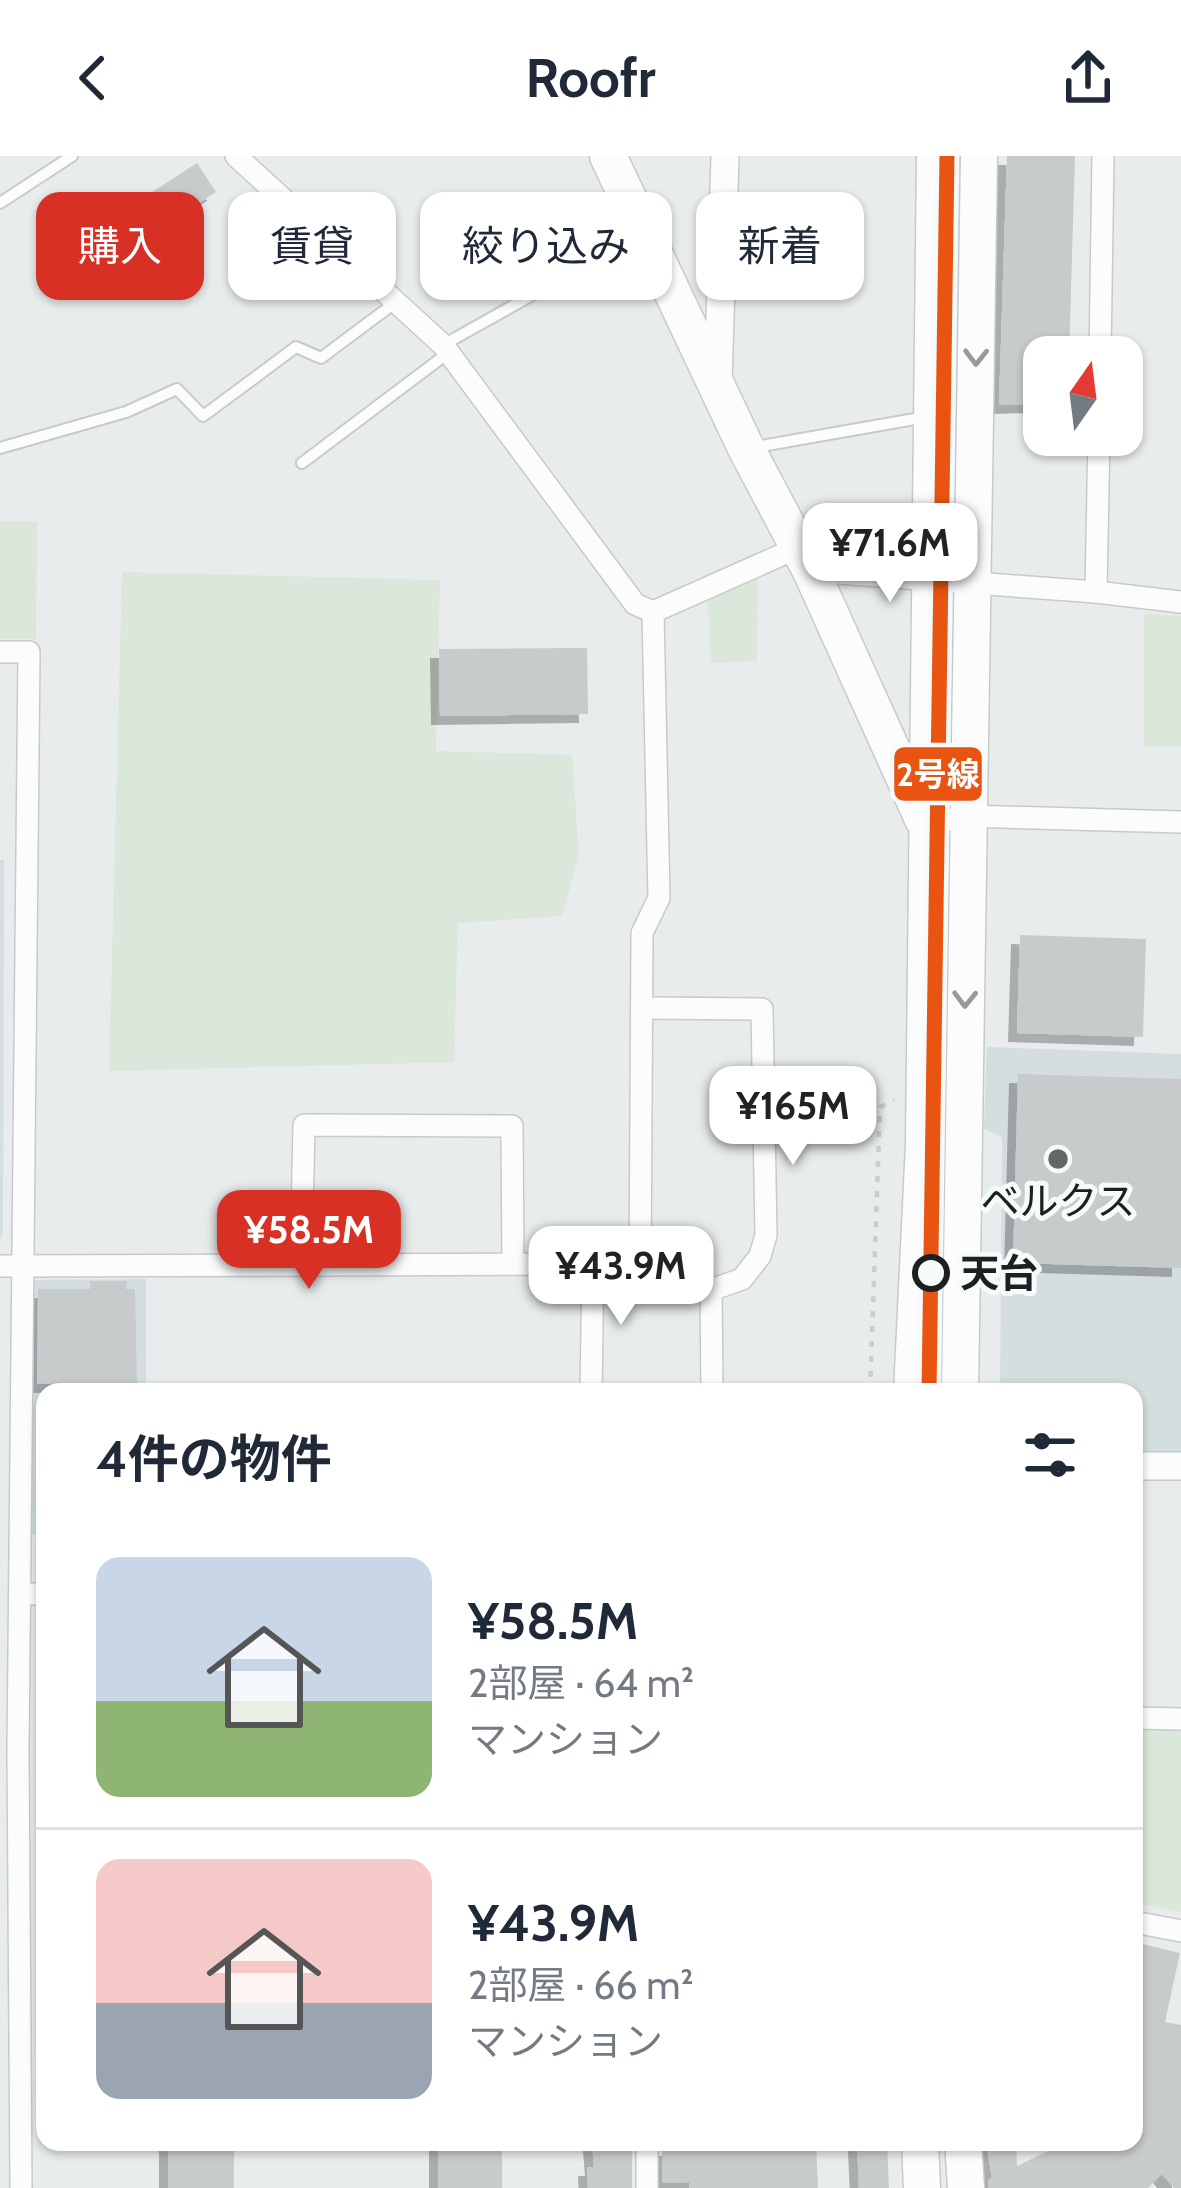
<!DOCTYPE html>
<html lang="ja">
<head>
<meta charset="utf-8">
<style>
  :root { --surface:#fff; --page:#f2f2f3; --text:#1f2937; --muted:#747a83; --line:#e0e1e3; --accent:#d93025 }
  body { margin:0; font-family:Cabin,"Noto Sans JP",sans-serif; background:var(--page); color:var(--text); height:100vh; display:flex; flex-direction:column; font-size:45px; white-space:nowrap }
  * { box-sizing:border-box; margin:0 }
  p { font-size:39px; color:var(--muted) }
  .icon { flex:none; width:66px; height:66px; fill:none; stroke:currentColor; stroke-width:2; stroke-linecap:round; stroke-linejoin:round }
  .map { position:relative; flex:1; overflow:hidden }
  .panel { position:absolute; left:36px; top:1227px; width:1107px; height:768px; display:flex; flex-direction:column; background:var(--surface); border-radius:24px; box-shadow:0 3px 9px #0004 }
  .panel>* { flex:none }
  .banner { position:absolute; left:36px; top:36px; width:1110px; height:108px; display:flex; gap:24px }
  .needle { width:78px; rotate:14deg }
  .fabs { position:absolute; left:1023px; top:180px; display:grid; gap:24px }
  .fabs a { display:grid; place-items:center; width:120px; height:120px; border-radius:24px; background:var(--surface); box-shadow:0 3px 9px #0004; font-size:60px }
  .price { position:absolute; translate:-50% -102px; padding:0 27px; border-radius:24px; background:#fff; color:#222; font-size:39px; line-height:78px; filter:drop-shadow(0 3px 6px #0008) }
  .price::after { content:''; position:absolute; left:50%; top:72px; width:36px; height:27px; margin-left:-18px; background:inherit; clip-path:polygon(0 0,100% 0,50% 100%) }
  .price.on { background:var(--accent); color:#fff }
  ul { padding:0; list-style:none }
  li { display:flex; align-items:center; gap:36px; height:300px; padding:0 60px }
  li+li { border-top:3px solid var(--line) }
  li span { display:grid; place-items:center; flex:none; width:336px; height:240px; border-radius:24px; color:#555 }
  li>.icon { margin-inline-start:auto }
  span .icon { width:144px; height:144px; fill:#fffc; stroke-width:1 }
  li b { font-size:51px }
  h2 { display:flex; justify-content:space-between; align-items:center; height:144px; padding:0 60px; font-size:51px }
  .pill { padding:0 42px; border-radius:24px; background:var(--surface); box-shadow:0 3px 9px #0004; font-size:42px; line-height:108px }
  .pill.on { background:var(--accent); color:#fff }
  header { display:flex; justify-content:space-between; align-items:center; height:156px; padding:0 60px; background:var(--surface); font-size:54px; font-weight:800 }
  .map>svg:first-child { display:block }
</style>
</head>
<body>
<header><svg class="icon" aria-label="back" viewBox="0 0 24 24"><path d="M15 5l-7 7 7 7"/></svg>Roofr<svg class="icon" aria-label="share" viewBox="0 0 24 24"><path d="M12 15V3M7 8l5-5 5 5M5 13v7h14v-7"/></svg></header>
<div class="map">
<svg width="1181" height="2032" viewBox="0 0 1181 2032">
  <defs>
    <filter id="shadow"><feDropShadow dx="-9" dy="9" stdDeviation="0" flood-color="#0004"/></filter>
  </defs>
  <rect width="100%" height="100%" fill="#e8eced"/>
  <g fill="#d4dedf">
    <polygon points="0,704 4,704 3,1077 0,1083"/>
    <polygon points="987,891 1181,898 1181,1302 1134,1300 1134,1236 1000,1236 1002,981 984,973"/>
    <polygon points="146,1123 146,1236 45,1236 45,1379 23,1379 28,1124"/>
  </g>
  <g fill="#dbe7db">
    <polygon points="0,365 37,366 36,483 0,483"/>
    <polygon points="758,411 757,505 711,507 707,428"/>
    <polygon points="122,416 440,424 436,595 572,599 579,699 562,760 458,767 454,906 109,915"/>
    <polygon points="1144,458 1181,460 1181,590 1144,590"/>
    <polygon points="1134,1572 1181,1572 1181,1756 1134,1747"/>
  </g>
  <g fill="#c8cbcc" filter="url(#shadow)">
    <polygon points="1007,0 1075,0 1069,201 1044,201 1044,248 999,249"/>
    <polygon points="197,7 216,36 77,126 58,97"/>
    <polygon points="587,492 588,558 440,560 439,493"/>
    <polygon points="1020,779 1146,783 1143,881 1017,877"/>
    <polygon points="1018,918 1181,923 1181,1112 1013,1107"/>
    <polygon points="90,1125 127,1125 126,1133 135,1133 137,1227 37,1228 38,1133 90,1133"/>
    <polygon points="1142,1788 1180,1797 1165,1866 1181,1869 1181,2032 1174,2032 1162,2018 1147,2032 988,2032 988,2024 992,2022 986,1986 1016,1986 1017,2010 1067,1986 1134,1986 1134,1827"/>
    <rect x="168" y="1986" width="66" height="46"/>
    <rect x="438" y="1986" width="64" height="46"/>
    <polygon points="592,1986 624,1986 624,1992 632,1991 632,2032 588,2032 587,2011 594,2011"/>
    <polygon points="776,1986 816,1986 818,2032 689,2032 689,2026 662,2027 662,1991 776,1990"/>
    <polygon points="857,1986 887,1986 889,2032 859,2032"/>
  </g>
  <g fill="none" stroke-linecap="round" stroke-linejoin="round">
    <defs>
      <g id="service">
        <polyline points="0,47 72,0"/>
        <polyline points="443,189 639,79"/>
        <polyline points="756,291 926,261"/>
        <polyline points="0,292 126,256 177,233 203,260 296,191 321,202 396,146"/>
        <polyline points="302,307 448,197"/>
      </g>
      <g id="minor">
        <polyline points="236,0 443,189 635,448 653,456"/>
        <polyline points="1100,201 1103,0"/>
        <polyline points="811,415 1096,436 1181,446"/>
        <polyline points="1096,436 1099,279"/>
        <polyline points="0,496 29,496 18,1594 21,2032"/>
        <polyline points="926,669 967,660 1181,666"/>
        <polyline points="301,1107 304,969 512,970 513,1108"/>
        <polyline points="0,1110 593,1108 711,1134 742,1123 760,1100 766,1079 762,853 642,852"/>
        <polyline points="640,1120 642,777 659,742 653,456 797,392"/>
        <polyline points="711,1134 712,1236"/>
        <polyline points="591,1236 593,1108"/>
        <polyline points="20,1438 45,1438"/>
        <polyline points="1134,1562 1181,1563"/>
        <polyline points="1134,1766 1181,1775"/>
        <polyline points="647,1986 647,2032"/>
      </g>
      <g id="tertiary">
        <polyline points="718,227 725,0"/>
        <polyline points="1134,1310 1181,1310"/>
      </g>
      <g id="trunk">
        <polyline points="608,0 746,292 811,415 923,663"/>
        <polyline points="912,1236 924,988 935,0"/>
        <polyline points="960,1236 979,0"/>
        <polyline points="920,1986 922,2032"/>
        <polyline points="963,1986 966,2032"/>
      </g>
    </defs>
    <use href="#service" stroke="#c7cacb" stroke-width="14"/>
    <use href="#minor" stroke="#c7cacb" stroke-width="24"/>
    <use href="#tertiary" stroke="#c7cacb" stroke-width="30"/>
    <use href="#trunk" stroke="#c7cacb" stroke-width="39"/>
    <polyline stroke="#cbcccc" stroke-width="4.5" stroke-dasharray="6 9" stroke-linecap="butt" points="870,1236 880,951 894,944"/>
    <use href="#service" stroke="#fcfcfc" stroke-width="10"/>
    <use href="#minor" stroke="#fcfcfc" stroke-width="21"/>
    <use href="#tertiary" stroke="#fcfcfc" stroke-width="27"/>
    <use href="#trunk" stroke="#fcfcfc" stroke-width="36"/>
    <defs>
      <polyline id="metro-1" points="929,1236 947,0"/>
    </defs>
    <use href="#metro-1" stroke="#f5fafb" stroke-width="24"/>
    <use href="#metro-1" stroke="#ea5413" stroke-width="15"/>
  </g>
  <defs><path id="oneway-chevron" d="M-2-3.5L2.5 0L-2 3.5" fill="none" stroke-width="1.6" stroke-linecap="round" stroke-linejoin="round" transform="scale(3)"/></defs>
  <g stroke="#989999">
    <use href="#oneway-chevron" transform="translate(976 201) rotate(91)"/>
    <use href="#oneway-chevron" transform="translate(965 843) rotate(91)"/>
  </g>
  <circle fill="#646768" stroke="#f5fafb" stroke-width="4.5" cx="1058" cy="1003" r="12"/>
  <circle fill="#f5fafb" stroke="#1d1f20" stroke-width="6" cx="931" cy="1117" r="16"/>
  <g text-anchor="middle" stroke-width="10" stroke-linejoin="round" paint-order="stroke">
    <g font-size="39" fill="#1d1f20" stroke="#f5fafb">
      <text x="1058" y="1059">ベルクス</text>
    </g>
    <g font-size="39" font-weight="bold" fill="#1d1f20" stroke="#f5fafb" text-anchor="start">
      <text x="960" y="1131">天台</text>
    </g>
  </g>
  <rect stroke="#f5fafb" stroke-width="4.5" x="892" y="589" width="92" height="58" rx="12" fill="#ea5413"/>
  <g font-size="33" text-anchor="middle" font-weight="bold" fill="#fff">
    <text x="938" y="630">2号線</text>
  </g>
</svg>
<div class="fabs">
<a><svg class="needle" viewBox="-14 -14 28 28"><path d="M0-13l5 13h-10z" fill="#e53935"/><path d="M0 13l5-13h-10z" fill="#747a83"/></svg></a>
</div>
<b class="price" style="left:890px;top:449px">¥71.6M</b>
<b class="price" style="left:793px;top:1012px">¥165M</b>
<b class="price on" style="left:309px;top:1136px">¥58.5M</b>
<b class="price" style="left:621px;top:1172px">¥43.9M</b>
<div class="banner">
<a class="pill on">購入</a>
<a class="pill">賃貸</a>
<a class="pill">絞り込み</a>
<a class="pill">新着</a>
</div>
<section class="panel">
<h2>4件の物件<svg class="icon" aria-label="filters" viewBox="0 0 24 24"><path d="M4 7h16M4 17h16"/><circle cx="9" cy="7" r="2"/><circle cx="15" cy="17" r="2"/></svg></h2>
<ul>
<li><span style="background:linear-gradient(#c9d6e8 60%,#8fb573 0)"><svg class="icon" aria-label="home" viewBox="0 0 24 24"><path d="M3 11l9-7 9 7M6 9v11h12V9"/></svg></span><div><b>¥58.5M</b><p>2部屋 · 64 m²</p><p>マンション</p></div></li>
<li><span style="background:linear-gradient(#f6c9c9 60%,#9aa5b1 0)"><svg class="icon" aria-label="home" viewBox="0 0 24 24"><path d="M3 11l9-7 9 7M6 9v11h12V9"/></svg></span><div><b>¥43.9M</b><p>2部屋 · 66 m²</p><p>マンション</p></div></li>
</ul>
</section>
</div>
</body>
</html>
